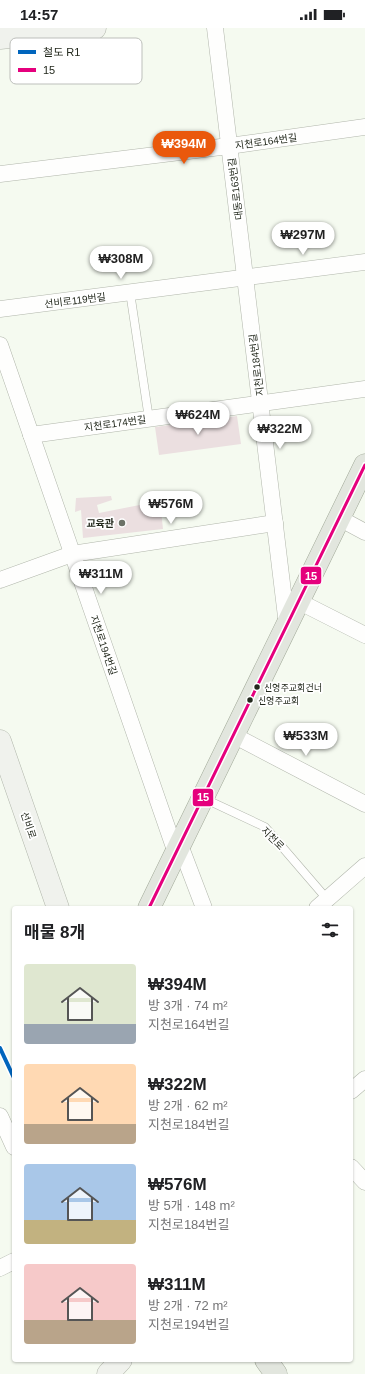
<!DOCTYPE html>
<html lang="ko">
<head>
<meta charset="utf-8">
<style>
  :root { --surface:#fff; --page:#f2f2f2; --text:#202124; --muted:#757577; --accent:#ea580c }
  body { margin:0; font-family:Helvetica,"Noto Sans KR",sans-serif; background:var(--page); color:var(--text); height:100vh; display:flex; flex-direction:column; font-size:15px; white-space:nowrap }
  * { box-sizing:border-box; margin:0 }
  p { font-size:13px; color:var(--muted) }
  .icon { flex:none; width:22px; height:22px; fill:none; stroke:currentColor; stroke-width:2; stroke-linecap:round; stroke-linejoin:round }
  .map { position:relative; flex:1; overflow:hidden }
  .side { position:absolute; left:12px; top:878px; width:341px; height:456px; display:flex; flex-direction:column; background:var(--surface); border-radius:4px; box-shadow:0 1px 3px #0004 }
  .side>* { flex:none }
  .price { position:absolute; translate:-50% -34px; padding:0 9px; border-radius:14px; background:#fff; color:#222; font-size:13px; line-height:26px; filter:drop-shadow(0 1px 2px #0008) }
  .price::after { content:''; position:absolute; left:50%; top:24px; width:12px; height:9px; margin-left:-6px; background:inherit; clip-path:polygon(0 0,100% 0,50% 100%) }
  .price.active { background:var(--accent); color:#fff }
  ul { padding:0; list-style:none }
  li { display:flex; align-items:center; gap:12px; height:100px; padding:0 12px }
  li span { display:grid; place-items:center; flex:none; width:112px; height:80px; border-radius:4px; color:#555 }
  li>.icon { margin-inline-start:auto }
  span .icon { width:48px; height:48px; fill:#fffc; stroke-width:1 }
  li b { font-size:17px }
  h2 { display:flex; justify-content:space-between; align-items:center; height:48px; padding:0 12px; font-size:17px }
  .status { display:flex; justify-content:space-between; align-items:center; height:28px; padding:0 20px; background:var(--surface); direction:ltr }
  .status svg { height:11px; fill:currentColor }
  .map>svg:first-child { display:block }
</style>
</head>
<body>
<div class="status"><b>14:57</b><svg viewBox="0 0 49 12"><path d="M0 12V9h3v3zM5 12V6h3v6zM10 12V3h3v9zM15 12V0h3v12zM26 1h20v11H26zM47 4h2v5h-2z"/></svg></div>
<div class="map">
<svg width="365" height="1346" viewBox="0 0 365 1346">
  <rect width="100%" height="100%" fill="#f5faf0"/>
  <g fill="#ebdfe0">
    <polygon points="237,388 241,416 159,427 155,399"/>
    <polygon points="111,468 112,472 97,477 99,485 160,473 163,501 83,510 81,482 75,484 76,470"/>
  </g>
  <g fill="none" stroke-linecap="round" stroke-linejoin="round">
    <defs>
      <g id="lane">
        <polyline points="130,264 149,391"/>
        <polyline points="203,770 265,799 327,871"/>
      </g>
      <g id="street">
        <polyline points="215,0 287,597"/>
        <polyline points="0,146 229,118 365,99"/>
        <polyline points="0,281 365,234"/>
        <polyline points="0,317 176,825"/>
        <polyline points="31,407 365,361"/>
        <polyline points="339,490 365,504"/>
        <polyline points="0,552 72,526 275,495"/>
        <polyline points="298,573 365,607"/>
        <polyline points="233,707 365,776"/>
        <polyline points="180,817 204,880"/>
        <polyline points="317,880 365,838"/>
        <polyline points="351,1063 365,1051"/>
        <polyline points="0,1088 14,1119"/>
        <polyline points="351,1139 365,1154"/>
        <polyline points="0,1240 14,1233"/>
      </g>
      <g id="secondary">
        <polyline points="0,10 95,0"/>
        <polyline points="0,713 58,880"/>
        <polyline points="108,1346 121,1332"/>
      </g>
      <g id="primary">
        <polyline points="149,880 365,437"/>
        <polyline points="266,1332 276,1346"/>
      </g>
    </defs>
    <use href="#lane" stroke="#b1b6ab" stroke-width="9"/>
    <use href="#street" stroke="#b1b6ab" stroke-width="17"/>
    <use href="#secondary" stroke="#b1b6ab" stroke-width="23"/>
    <use href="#primary" stroke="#a1a998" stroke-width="23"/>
    <use href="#lane" stroke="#fefefd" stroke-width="8"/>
    <use href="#street" stroke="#fefefd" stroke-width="16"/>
    <use href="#secondary" stroke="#f0f2ed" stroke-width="22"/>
    <use href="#primary" stroke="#e2e6de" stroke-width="22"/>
    <defs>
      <polyline id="bus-1" points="149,880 365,437"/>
    </defs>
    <use href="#bus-1" stroke="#fff" stroke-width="6"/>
    <use href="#bus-1" stroke="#e5007d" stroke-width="3"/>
    <defs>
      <polyline id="rail-1" points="0,1020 14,1050"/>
    </defs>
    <use href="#rail-1" stroke="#fff" stroke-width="7"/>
    <use href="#rail-1" stroke="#0065bd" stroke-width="4"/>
  </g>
  <circle fill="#6c7267" stroke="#fff" stroke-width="1.5" cx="122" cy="495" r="4"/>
  <g fill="#23291d" stroke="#fff" stroke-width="1.5">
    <circle cx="257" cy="659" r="3.5"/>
    <circle cx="250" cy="672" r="3.5"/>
  </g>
  <g text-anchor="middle" stroke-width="3.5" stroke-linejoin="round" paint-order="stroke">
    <g font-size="9" fill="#23291d" stroke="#fff" text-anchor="start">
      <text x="264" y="663">신영주교회건너</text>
      <text x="258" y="676">신영주교회</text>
    </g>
    <g font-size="10" fill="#23291d" stroke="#fff">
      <text transform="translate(266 113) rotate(-8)" y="4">지천로164번길</text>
      <text transform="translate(235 161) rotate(-97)" y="4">대동로163번길</text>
      <text transform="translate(75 272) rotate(-7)" y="4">선비로119번길</text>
      <text transform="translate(256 337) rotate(-97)" y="4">지천로184번길</text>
      <text transform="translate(115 395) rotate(-8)" y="4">지천로174번길</text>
      <text transform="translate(104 617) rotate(71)" y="4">지천로194번길</text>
      <text transform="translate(29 797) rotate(71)" y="4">선비로</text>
      <text transform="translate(273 810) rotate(45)" y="4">지천로</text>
    </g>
    <g font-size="10" font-weight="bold" fill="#23291d" stroke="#fff" text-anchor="end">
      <text x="114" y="499">교육관</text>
    </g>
  </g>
  <rect x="10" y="10" width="132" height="46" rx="6" fill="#fff" stroke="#bdbfbb" stroke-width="1"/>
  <rect x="18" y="22" width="18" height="4" fill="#0065bd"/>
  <rect x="18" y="40" width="18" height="4" fill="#e5007d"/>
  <g font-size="11" fill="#23291d">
    <text x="43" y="28">철도 R1</text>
    <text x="43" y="46">15</text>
  </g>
  <g stroke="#fff" stroke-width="1.5">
    <rect x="300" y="538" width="22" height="19" rx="4" fill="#e5007d"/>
    <rect x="192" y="760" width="22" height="19" rx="4" fill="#e5007d"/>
  </g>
  <g font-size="11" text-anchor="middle" font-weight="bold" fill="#fff">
    <text x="311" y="552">15</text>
    <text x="203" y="773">15</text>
  </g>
</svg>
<b class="price active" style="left:184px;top:137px">₩394M</b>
<b class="price" style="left:303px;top:228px">₩297M</b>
<b class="price" style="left:121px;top:252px">₩308M</b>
<b class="price" style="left:198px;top:408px">₩624M</b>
<b class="price" style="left:280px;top:422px">₩322M</b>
<b class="price" style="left:171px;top:497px">₩576M</b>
<b class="price" style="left:101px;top:567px">₩311M</b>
<b class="price" style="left:306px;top:729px">₩533M</b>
<section class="side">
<h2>매물 8개<svg class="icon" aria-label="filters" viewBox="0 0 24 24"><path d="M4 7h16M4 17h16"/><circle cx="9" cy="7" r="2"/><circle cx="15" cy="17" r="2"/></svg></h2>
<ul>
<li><span style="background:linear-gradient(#dfe7d0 75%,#9aa5b1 0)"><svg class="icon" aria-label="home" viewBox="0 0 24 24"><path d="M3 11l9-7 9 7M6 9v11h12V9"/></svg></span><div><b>₩394M</b><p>방 3개 · 74 m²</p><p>지천로164번길</p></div></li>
<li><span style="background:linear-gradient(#ffd9b3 75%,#b9a48a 0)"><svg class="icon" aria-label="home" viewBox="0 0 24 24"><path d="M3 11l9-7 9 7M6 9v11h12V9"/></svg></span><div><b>₩322M</b><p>방 2개 · 62 m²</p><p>지천로184번길</p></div></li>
<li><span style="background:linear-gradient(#a9c7e8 70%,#c2b280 0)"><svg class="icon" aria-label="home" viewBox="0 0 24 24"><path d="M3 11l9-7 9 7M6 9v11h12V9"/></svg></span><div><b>₩576M</b><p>방 5개 · 148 m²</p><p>지천로184번길</p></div></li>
<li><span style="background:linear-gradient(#f6c9c9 70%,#b9a48a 0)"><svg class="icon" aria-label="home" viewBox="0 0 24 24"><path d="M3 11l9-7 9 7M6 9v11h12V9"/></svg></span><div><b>₩311M</b><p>방 2개 · 72 m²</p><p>지천로194번길</p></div></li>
</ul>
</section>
</div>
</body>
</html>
